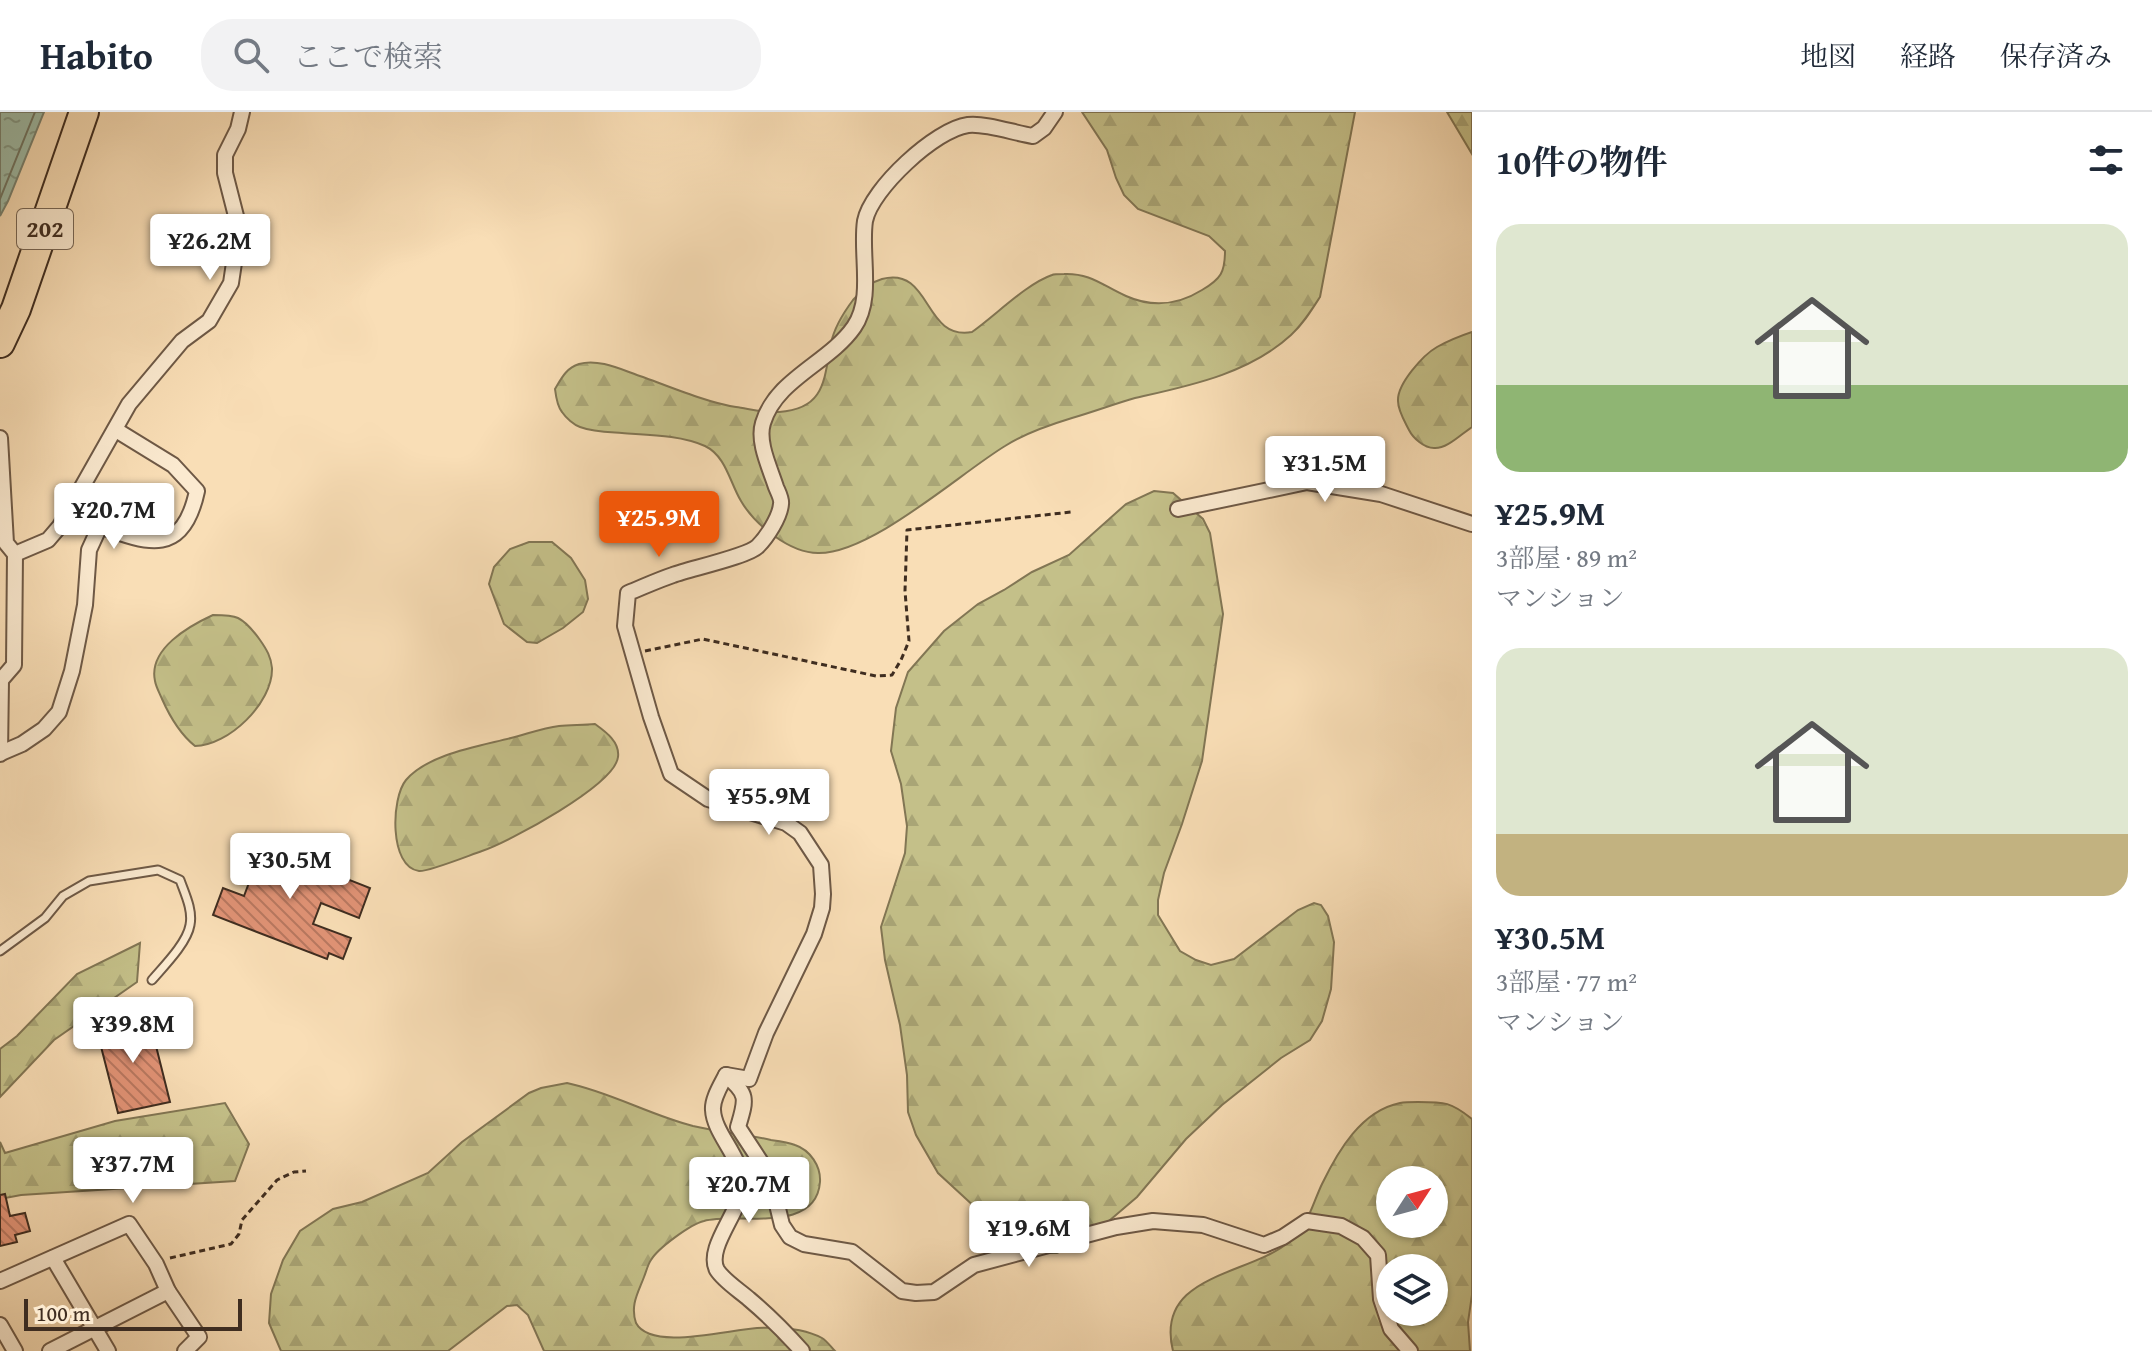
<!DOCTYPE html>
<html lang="ja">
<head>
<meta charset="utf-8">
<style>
  :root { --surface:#fff; --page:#f2f2f3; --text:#1f2937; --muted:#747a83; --line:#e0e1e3; --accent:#ea580c }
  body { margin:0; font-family:"Gentium Book Plus","Noto Serif JP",serif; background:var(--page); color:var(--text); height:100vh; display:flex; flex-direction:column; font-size:30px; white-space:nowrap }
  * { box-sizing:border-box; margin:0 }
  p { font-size:26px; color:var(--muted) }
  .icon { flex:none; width:44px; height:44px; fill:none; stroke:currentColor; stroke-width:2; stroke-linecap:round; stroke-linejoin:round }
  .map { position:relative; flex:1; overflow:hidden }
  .side { display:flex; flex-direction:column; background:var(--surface); width:680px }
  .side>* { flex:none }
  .needle { width:52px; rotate:54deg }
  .tools { position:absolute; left:1376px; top:1054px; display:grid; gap:16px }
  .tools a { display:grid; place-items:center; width:72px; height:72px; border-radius:50%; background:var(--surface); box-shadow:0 2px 6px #0004; font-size:40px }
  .scale { position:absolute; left:24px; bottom:20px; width:218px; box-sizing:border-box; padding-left:8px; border:4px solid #3f2d20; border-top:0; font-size:22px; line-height:28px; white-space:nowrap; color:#3f2d20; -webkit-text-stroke:6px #fbead0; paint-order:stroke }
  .price { position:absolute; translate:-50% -68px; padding:0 18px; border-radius:8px; background:#fff; color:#222; font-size:26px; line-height:52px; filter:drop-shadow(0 2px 4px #0008) }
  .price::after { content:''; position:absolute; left:50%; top:48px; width:24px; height:18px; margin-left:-12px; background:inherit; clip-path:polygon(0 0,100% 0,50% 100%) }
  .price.current { background:var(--accent); color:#fff }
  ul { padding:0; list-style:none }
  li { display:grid; align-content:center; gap:16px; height:424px; padding:0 24px }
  li span { display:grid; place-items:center; height:248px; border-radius:24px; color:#555 }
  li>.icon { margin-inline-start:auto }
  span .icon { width:144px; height:144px; fill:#fffc; stroke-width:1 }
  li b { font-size:34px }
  h2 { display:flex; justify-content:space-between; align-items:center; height:96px; padding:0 24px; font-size:34px }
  header { display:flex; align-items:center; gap:48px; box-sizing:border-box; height:112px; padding:0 40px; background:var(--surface); border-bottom:2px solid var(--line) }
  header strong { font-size:38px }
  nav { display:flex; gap:44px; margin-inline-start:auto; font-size:28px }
  .search { width:560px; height:72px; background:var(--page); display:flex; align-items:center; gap:20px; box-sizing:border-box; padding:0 28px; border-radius:32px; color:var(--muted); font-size:30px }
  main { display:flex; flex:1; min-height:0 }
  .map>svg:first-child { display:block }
</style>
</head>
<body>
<header>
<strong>Habito</strong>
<div class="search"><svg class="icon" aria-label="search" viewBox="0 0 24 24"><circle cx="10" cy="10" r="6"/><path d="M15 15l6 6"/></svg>ここで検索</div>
<nav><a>地図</a><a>経路</a><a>保存済み</a></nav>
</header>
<main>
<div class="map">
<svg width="1472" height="1239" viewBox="0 0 1472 1239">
  <defs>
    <pattern id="forest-firs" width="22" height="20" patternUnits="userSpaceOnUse" patternTransform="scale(2)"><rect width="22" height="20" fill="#c4c089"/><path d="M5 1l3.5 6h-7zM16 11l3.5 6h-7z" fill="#a9a576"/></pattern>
    <pattern id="water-ripples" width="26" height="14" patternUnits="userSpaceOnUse" patternTransform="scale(2)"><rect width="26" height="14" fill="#9ebda9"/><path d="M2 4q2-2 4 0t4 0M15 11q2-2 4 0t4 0" fill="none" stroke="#829a89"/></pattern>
    <pattern id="building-back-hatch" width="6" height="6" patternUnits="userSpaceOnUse" patternTransform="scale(2)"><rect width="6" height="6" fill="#e19376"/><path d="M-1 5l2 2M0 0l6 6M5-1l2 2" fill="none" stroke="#b87860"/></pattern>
  </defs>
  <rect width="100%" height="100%" fill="#f9deb6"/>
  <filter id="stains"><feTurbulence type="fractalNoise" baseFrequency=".0025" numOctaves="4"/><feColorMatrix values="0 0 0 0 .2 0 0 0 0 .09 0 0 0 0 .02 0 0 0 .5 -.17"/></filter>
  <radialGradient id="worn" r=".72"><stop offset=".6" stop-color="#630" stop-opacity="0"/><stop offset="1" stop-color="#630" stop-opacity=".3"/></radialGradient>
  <g fill="url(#forest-firs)" stroke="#827654" stroke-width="2" fill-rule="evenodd">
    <path d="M1082,0H1355L1320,185C1311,199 1303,212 1291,223C1249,262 1188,274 1135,286C1114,292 1093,300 1072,306C1049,313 1025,321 1005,334C959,362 871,442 818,441C790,441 755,413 741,389C730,371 726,344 705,334C680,323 649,323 622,321C608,320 594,320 580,315C574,313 566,306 562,300C557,294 556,285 555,277C561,267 566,256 579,252C600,246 624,259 643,265C670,275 709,291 736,295C750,297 765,301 779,300C825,297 824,268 831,231C834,217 844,200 853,188C860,180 871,170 882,167C932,154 923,229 972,220C995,204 1026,172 1052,163C1054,162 1061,162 1064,162C1091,161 1103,174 1126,184C1153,196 1178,193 1202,178C1221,167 1225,160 1225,139L1209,124L1138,97L1124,83L1116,66L1107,38Z"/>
    <polygon points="1447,0 1472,0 1472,42"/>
    <path d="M1472,220V315C1461,322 1447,337 1434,336C1424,336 1413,326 1409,318C1405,310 1398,299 1398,289C1397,272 1423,243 1437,235C1448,229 1460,224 1472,220Z"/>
    <polygon points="1154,379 1173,381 1203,407 1210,421 1223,502 1202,649 1182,712 1164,761 1158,788 1158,803 1180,839 1196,848 1211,853 1234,847 1298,798 1314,791 1321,793 1328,804 1334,830 1331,877 1322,909 1310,928 1281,946 1222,993 1186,1027 1137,1085 1089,1126 1057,1141 1035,1141 990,1109 938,1061 916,1023 908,1000 907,963 900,913 885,848 881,815 905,741 907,714 901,672 891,639 896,596 908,560 944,519 978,492 1004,478 1032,460 1069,443 1126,392"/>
    <polygon points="529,430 552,430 571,446 585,468 588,487 583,500 563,516 537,531 527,530 504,512 489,472 494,455 510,437"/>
    <path d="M213,503C221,503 232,503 238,506C246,510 255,521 260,528C267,538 271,545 272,556C273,591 228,634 195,634C180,622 170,605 162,587C160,582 156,575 155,569C148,537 189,514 213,503Z"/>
    <path d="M595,612C606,620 620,630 618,645C615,673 509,730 482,739C470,743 428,760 419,759C389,755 391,686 406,668C428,642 480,634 511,626C527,622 543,616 559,614C570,613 583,613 595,612Z"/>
    <polygon points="140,831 137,870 54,928 0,985 0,937 17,924 77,862"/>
    <path d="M567,971C610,980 650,1003 693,1014C719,1020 746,1022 771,1028C779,1029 788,1030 795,1033C810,1038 821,1054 820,1070C816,1123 736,1100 704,1109C691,1112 658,1136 651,1148C648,1152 646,1160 644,1165C638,1181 630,1193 636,1211C651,1239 726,1218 757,1216C777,1215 804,1216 822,1226C827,1229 831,1235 835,1239H544L528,1203L517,1193L507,1194L448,1239H281L269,1211L271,1182L283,1148L300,1119L333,1097L362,1090L428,1061L462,1030L529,981L541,976Z"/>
    <path d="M1418,990C1445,990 1451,990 1472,1007V1183L1468,1210L1470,1239H1173C1154,1162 1248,1164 1289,1130C1308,1115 1312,1093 1322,1072C1338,1039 1361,999 1400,991C1405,990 1412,990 1418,990ZM1390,1068H1434V1112H1390ZM1390,1156H1434V1200H1390Z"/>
    <polygon points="225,991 249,1032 235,1069 21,1083 0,1087 0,1030 5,1041 115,1009"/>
  </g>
  <polygon fill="url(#water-ripples)" stroke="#788372" stroke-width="2" points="0,0 44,0 8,89 0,104"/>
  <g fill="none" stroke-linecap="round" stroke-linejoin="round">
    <polyline stroke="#6e7564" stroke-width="2" points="0,87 35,0"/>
  </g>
  <g fill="url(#building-back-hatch)" stroke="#3f2d20" stroke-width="2">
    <polygon points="245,727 370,776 359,806 321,791 313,812 351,826 343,847 329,841 327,847 213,803 223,776 244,784 253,760 234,753"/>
    <polygon points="149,906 170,990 118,1001 96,915"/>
    <polygon points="5,1082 10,1104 25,1101 30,1119 15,1123 17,1130 0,1134 0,1083"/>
  </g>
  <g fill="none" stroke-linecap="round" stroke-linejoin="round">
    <defs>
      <path id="lane" d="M0,839L45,806L63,784L89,769L158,758L180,768C185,782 193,798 190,813C187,831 164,854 152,868"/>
      <g id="street">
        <polyline points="0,326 6,431 15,442 48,428 60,414 129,292 182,229 209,209 231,171 238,124 237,108 225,61 225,43 238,17 242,0"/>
        <polyline points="1178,397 1307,370 1381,382 1472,412"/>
        <path d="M1,641L22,632L44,617L59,600L72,559L85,493L89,438L100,414C149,432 183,444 197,379L173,353L116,318"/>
        <polyline points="0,642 1,568 14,553 15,442"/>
        <path d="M726,963L749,967L766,921L814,822L822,796L823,782L821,753L800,721L786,711L708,687L671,662L651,605L625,514L628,481C643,475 658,468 673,463C689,457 749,444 758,434C767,425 780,405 781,392C782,387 778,380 776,375C770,356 757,330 763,311C776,267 829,251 854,215C874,186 860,142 865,109C871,77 936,17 968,13C986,11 1014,21 1033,24L1044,16L1055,0"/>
        <path d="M726,963C721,973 712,987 713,998C714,1022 742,1045 742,1072C742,1099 705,1135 717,1158C724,1169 740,1179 749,1187C768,1203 786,1221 802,1239"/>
        <path d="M726,964C749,982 746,988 738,1015L770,1064L782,1113L790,1125L804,1132L852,1140L902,1179L916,1181L934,1180L974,1153L1116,1115L1153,1109L1203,1113L1264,1133L1283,1125L1307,1109L1341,1114L1363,1126L1378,1143L1381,1187L1391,1217L1410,1239"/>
        <polyline points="53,1146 108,1239"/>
        <polyline points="0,1169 129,1112 156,1152 168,1179 199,1225 185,1239"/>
        <polyline points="0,1213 15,1239"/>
        <polyline points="50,1239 168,1179"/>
      </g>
      <polyline id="highway" points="0,231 16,197 84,0"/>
    </defs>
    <use href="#lane" stroke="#6e5946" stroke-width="11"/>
    <use href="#street" stroke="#6e5946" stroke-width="18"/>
    <use href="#highway" stroke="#3f2d20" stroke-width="32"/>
    <g stroke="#3f2d20" stroke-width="3" stroke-dasharray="6 4" stroke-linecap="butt">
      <polyline points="645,539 703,527 876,564 892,563 901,548 909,529 905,479 907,418 1071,400"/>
      <polyline points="170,1146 231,1132 239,1122 242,1108 277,1068 294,1060 306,1059"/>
    </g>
    <use href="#lane" stroke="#fbead0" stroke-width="7"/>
    <use href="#street" stroke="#fbead0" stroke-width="14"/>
    <use href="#highway" stroke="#f9deb6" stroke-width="28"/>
  </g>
  <g text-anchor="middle" stroke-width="8" stroke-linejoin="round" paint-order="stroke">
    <rect fill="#fbead0" stroke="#765" stroke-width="2" x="17" y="97" width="56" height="40" rx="6"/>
    <g font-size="24" font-weight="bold" fill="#3f2d20">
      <text x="45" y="125">202</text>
    </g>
  </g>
  <rect width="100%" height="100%" filter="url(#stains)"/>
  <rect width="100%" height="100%" fill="url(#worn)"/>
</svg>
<div class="tools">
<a><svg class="needle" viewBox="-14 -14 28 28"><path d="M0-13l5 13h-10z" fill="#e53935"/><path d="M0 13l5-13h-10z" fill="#747a83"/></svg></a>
<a><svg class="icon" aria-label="layers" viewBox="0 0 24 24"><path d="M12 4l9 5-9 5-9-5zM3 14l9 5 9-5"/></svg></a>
</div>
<div class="scale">100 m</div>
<b class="price" style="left:210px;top:170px">¥26.2M</b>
<b class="price" style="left:1325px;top:392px">¥31.5M</b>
<b class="price" style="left:114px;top:439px">¥20.7M</b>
<b class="price current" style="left:659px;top:447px">¥25.9M</b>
<b class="price" style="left:769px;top:725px">¥55.9M</b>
<b class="price" style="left:290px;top:789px">¥30.5M</b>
<b class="price" style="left:133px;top:953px">¥39.8M</b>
<b class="price" style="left:133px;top:1093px">¥37.7M</b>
<b class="price" style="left:749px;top:1113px">¥20.7M</b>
<b class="price" style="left:1029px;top:1157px">¥19.6M</b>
</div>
<section class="side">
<h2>10件の物件<svg class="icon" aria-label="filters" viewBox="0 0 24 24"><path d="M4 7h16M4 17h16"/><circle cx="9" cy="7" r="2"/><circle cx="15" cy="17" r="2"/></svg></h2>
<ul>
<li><span style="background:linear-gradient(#dfe7d0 65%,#8fb573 0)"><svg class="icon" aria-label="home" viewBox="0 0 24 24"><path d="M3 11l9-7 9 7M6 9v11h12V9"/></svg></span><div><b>¥25.9M</b><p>3部屋 · 89 m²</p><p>マンション</p></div></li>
<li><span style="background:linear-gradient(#dfe7d0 75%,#c2b280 0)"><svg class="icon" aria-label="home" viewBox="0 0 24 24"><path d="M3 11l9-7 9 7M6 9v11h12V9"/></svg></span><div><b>¥30.5M</b><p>3部屋 · 77 m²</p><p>マンション</p></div></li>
</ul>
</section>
</main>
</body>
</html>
